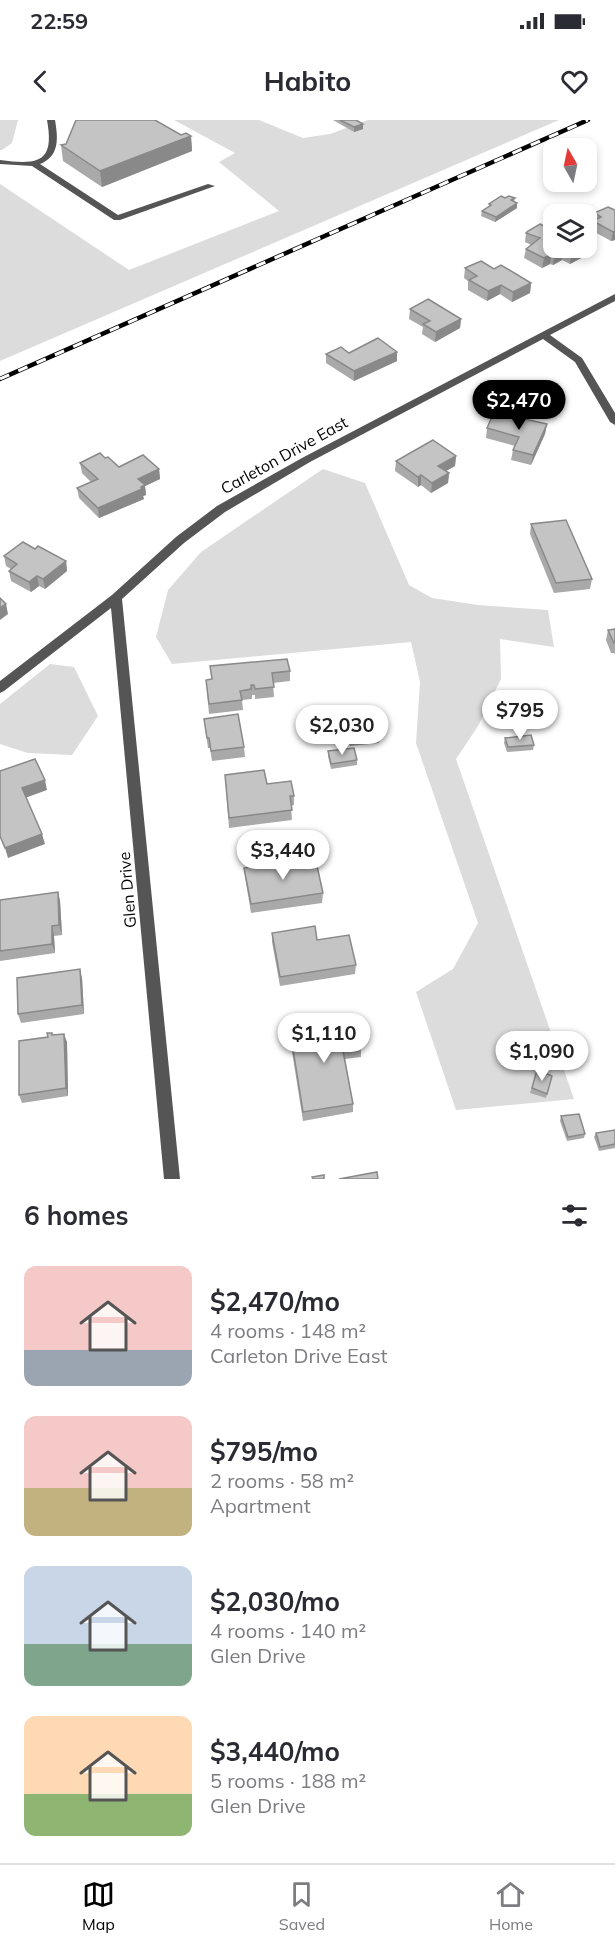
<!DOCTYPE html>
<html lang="en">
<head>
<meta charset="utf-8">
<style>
  :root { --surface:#fff; --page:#f2f2f3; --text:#2b2b33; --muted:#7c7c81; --line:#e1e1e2; --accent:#000 }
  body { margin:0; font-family:Mulish,sans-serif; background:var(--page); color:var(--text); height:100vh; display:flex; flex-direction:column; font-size:22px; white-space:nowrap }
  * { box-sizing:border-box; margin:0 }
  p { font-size:20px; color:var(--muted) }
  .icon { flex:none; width:33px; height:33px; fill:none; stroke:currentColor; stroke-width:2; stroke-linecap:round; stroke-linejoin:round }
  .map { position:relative; height:1059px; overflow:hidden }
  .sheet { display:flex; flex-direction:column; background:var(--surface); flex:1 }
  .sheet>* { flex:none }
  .needle { width:39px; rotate:351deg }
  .buttons { position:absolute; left:543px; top:18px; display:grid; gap:12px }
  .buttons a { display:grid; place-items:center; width:54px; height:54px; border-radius:12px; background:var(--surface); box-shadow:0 3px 9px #0003; font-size:30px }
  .price { position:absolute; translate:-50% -51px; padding:0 14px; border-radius:21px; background:#fff; color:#222; font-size:20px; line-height:39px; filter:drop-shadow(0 2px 3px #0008) }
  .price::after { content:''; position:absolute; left:50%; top:36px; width:18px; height:14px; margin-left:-9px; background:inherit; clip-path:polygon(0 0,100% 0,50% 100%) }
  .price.active { background:var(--accent); color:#fff }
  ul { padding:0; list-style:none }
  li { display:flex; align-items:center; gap:18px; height:150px; padding:0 24px }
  li span { display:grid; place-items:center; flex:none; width:168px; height:120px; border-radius:12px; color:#555 }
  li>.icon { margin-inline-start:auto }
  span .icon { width:72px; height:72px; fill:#fffc; stroke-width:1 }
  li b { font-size:26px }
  h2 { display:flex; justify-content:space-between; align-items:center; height:72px; padding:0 24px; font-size:26px }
  .status { display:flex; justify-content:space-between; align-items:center; height:42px; padding:0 30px; background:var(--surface); direction:ltr }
  .status svg { height:16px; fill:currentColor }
  header { display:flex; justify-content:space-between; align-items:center; height:78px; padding:0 24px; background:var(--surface); font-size:27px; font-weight:700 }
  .menu { display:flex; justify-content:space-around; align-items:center; height:84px; border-top:2px solid var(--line); background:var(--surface); font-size:16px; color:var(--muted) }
  .menu a { display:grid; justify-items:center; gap:3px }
  .menu .active { color:var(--accent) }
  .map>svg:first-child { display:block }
</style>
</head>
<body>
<div class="status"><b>22:59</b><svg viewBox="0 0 49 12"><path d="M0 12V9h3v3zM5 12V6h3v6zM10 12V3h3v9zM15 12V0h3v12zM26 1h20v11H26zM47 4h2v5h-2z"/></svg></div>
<header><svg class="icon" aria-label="back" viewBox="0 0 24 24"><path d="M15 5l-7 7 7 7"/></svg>Habito<svg class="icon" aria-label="heart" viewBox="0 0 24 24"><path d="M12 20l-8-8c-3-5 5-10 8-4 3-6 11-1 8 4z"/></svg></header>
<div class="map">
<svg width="615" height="1059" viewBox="0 0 615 1059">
  <rect width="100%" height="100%" fill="#fff"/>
  <g fill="#dcdcdc">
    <polygon points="0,0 18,0 12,23 2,30 0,30"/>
    <polygon points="174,0 259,0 303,18 330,14 368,0 559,0 0,241 0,64 129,150 279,91 219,42 235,33"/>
    <polygon points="323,349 365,363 409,465 432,478 478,485 548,490 554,527 500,519 501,559 478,606 456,639 574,979 456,990 416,872 453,849 478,803 416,623 420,562 411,522 172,544 156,517 168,470 201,432"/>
    <polygon points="50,544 74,547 98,596 72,635 28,633 0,624 0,584"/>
  </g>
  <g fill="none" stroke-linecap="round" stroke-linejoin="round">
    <path fill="#555" fill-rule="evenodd" d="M47,0H55C58,18 60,36 40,44L118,95L208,64L215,66L120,100H114L32,46L0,44V40C38,45 55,43 47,0Z"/>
    <polygon fill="#555" fill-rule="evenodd" points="615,174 615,181 550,215 582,238 615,293 615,305 610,302 575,242 543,219 310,342 225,392 184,423 122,479 180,1059 164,1059 111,488 4,571 0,573 0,561 112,475 176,417 217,386 302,338"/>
    <defs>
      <polyline id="rail" points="0,259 588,0"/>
    </defs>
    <use href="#rail" stroke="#000" stroke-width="4.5"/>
    <use href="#rail" stroke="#fff" stroke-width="3" stroke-dasharray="10" stroke-linecap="butt"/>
  </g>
  <g fill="#a9a9a9">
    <polygon points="333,0 356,0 363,9 354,12"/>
    <polygon points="181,15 191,16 192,31 102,67 63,41 61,25"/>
    <polygon points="505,78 515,78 514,82 517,88 495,102 481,96 482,91 489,86 489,84"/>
    <polygon points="615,90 615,120 611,121 591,110 594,93"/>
    <polygon points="526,113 583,137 570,144 562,140 553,145 550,144 542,148 524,138 526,129 531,125 525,122"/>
    <polygon points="465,148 494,149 531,163 530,173 512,182 500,174 487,181 468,170 468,161 464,158"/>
    <polygon points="410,189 461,199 460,208 435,222 422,214 423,207 409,199"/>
    <polygon points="397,232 397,241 354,261 326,243 326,234"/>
    <polygon points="547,304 545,314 531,345 511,340 513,330 515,326 486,318 487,308"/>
    <polygon points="456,336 455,346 446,351 449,353 448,363 431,373 421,365 418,367 395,351 396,341"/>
    <polygon points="105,338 119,347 159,349 160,359 145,366 146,375 143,376 144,379 99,398 79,378 77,368 91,362 82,353 80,343"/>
    <polygon points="531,404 592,459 590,469 554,473 530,414"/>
    <polygon points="35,429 66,441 67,451 45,469 39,466 31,472 11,461 9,451 11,449 6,446 4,436"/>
    <polygon points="615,509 615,534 614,533 611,533 606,520 608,510"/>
    <polygon points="210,546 290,551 290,561 273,563 274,577 255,579 255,575 252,575 252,579 242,580 243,590 209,594 206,560 212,559"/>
    <polygon points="204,599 244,627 245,637 212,641 210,628 208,628"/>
    <polygon points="347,610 380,618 379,623 350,626 347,615"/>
    <polygon points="505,618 534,625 533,630 507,632 504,623"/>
    <polygon points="328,631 357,640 357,645 331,649 328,636"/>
    <polygon points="225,655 267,664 294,676 294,685 291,686 292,700 229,708"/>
    <polygon points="244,748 323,773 322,783 251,793 245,757"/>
    <polygon points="58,772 60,781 62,815 54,816 55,833 0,841 0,780"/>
    <polygon points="272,813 317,820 356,845 355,854 280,866 272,822"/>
    <polygon points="82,858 84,894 21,903 18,894"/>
    <polygon points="337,906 361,928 361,937 345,939 353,984 353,992 303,1001 290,919 290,910"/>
    <polygon points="53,915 67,922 68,976 22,983 19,975"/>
    <polygon points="537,950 552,956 546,978 530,973"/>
    <polygon points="561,996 585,1014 584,1018 567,1021 560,1001"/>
    <polygon points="615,1010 615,1028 599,1031 594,1017 596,1013"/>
  </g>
  <g fill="#898989">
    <polygon points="363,4 363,9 354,12 354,7"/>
    <polygon points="191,16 192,31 102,67 100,51"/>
    <polygon points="517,83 517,88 495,102 496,97"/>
    <polygon points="615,111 615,120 611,121 613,112"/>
    <polygon points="585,128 583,137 570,144 571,135"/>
    <polygon points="563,131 562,140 553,145 554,136"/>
    <polygon points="551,134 550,144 542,148 544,138"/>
    <polygon points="531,163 530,173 512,182 513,172"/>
    <polygon points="501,165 500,174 487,181 488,171"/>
    <polygon points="461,199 460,208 435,222 436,212"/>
    <polygon points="397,232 397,241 354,261 354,251"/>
    <polygon points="547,304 545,314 531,345 533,335"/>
    <polygon points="456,336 455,346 437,356 438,346"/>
    <polygon points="159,349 160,359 145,366 146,375 143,376 144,379 99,398 98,388 138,359"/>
    <polygon points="449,353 448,363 431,373 432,363"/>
    <polygon points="421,355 421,365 418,367 418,357"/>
    <polygon points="66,441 67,451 45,469 43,459"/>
    <polygon points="37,456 39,466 31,472 29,462"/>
    <polygon points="6,484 8,494 0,500 0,488"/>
    <polygon points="45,660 47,670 25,678 22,668"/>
    <polygon points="42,714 45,724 8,738 5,728"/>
    <polygon points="58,772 60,781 62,815 59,805"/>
    <polygon points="52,806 54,816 55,833 52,824"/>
    <polygon points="80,849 82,858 84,894 82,885"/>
    <polygon points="64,914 67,922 68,976 66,968"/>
  </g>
  <g fill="#c4c4c4" stroke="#898989" stroke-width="1.5">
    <polygon points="76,0 155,0 181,15 186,13 191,16 100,51 61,25 66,24"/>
    <polygon points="340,0 356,0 363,4 354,7"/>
    <polygon points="501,76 505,78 509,76 515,78 511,80 517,83 496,97 482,91 491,85 489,84"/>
    <polygon points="608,87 615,90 615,111 613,112 593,101 601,97 594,93"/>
    <polygon points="540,104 554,111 554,128 584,128 571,135 563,131 554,136 551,134 544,138 526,129 540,118 526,113 528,111"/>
    <polygon points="481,141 494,149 501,145 531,163 513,172 501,165 488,171 469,160 477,156 465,148"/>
    <polygon points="428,179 461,199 436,212 423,204 430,201 410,189"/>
    <polygon points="378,218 397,232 354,251 326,234 341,227 349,233"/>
    <polygon points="494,292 547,304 533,335 513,330 519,317 487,308"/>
    <polygon points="433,320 456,336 438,346 449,353 432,363 421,355 418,357 396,341"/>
    <polygon points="100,333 105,338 108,337 119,347 143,335 159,349 138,359 145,365 141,367 142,369 98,388 77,368 98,359 80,343"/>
    <polygon points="566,400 592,459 556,463 531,404"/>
    <polygon points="23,422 35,429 38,426 66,441 43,459 37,456 29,462 9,451 17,444 4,436"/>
    <polygon points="0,478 6,484 0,488"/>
    <polygon points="615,509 615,523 614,523 608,510"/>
    <polygon points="287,539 290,551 272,553 274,567 255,569 254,565 251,565 251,569 240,571 242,580 209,584 206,560 212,559 210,546"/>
    <polygon points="238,594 244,627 211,631 209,618 207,618 204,599"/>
    <polygon points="377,607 380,618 350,621 347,610"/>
    <polygon points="531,615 534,625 508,627 505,618"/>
    <polygon points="354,628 357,640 331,644 328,631"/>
    <polygon points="35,639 45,660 22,668 42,714 5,728 0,716 0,651"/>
    <polygon points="264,650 267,664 291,661 294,676 290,676 292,690 229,698 225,655"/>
    <polygon points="315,737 323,773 251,784 244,748"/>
    <polygon points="58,772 59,805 52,806 52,824 0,831 0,780"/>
    <polygon points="315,806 317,820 349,815 356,845 280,857 272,813"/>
    <polygon points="80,849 82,885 18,894 17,858"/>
    <polygon points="336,903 337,906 356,903 361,928 343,931 353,984 303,992 290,910"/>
    <polygon points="47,913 52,913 52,915 64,914 66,968 19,975 19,921 48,917"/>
    <polygon points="537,950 552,956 547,974 532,968"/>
    <polygon points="579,994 585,1014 568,1017 561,996"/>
    <polygon points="615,1010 615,1024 600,1027 596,1013"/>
    <polygon points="377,1052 378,1059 339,1059"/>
    <polygon points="324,1055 324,1059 313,1059 312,1057"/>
  </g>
  <g text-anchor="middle" stroke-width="6" stroke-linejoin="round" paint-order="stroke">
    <g font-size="16" fill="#000" stroke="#fff">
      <text transform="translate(284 335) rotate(-29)" y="6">Carleton Drive East</text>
      <text transform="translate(127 770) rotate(-95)" y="6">Glen Drive</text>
    </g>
  </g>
</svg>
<div class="buttons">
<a><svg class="needle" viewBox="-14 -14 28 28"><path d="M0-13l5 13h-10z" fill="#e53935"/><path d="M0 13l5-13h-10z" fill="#7c7c81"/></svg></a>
<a><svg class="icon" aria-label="layers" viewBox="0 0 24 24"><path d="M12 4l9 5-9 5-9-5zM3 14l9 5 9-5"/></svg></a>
</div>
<b class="price active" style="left:519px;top:311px">$2,470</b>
<b class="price" style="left:520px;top:621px">$795</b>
<b class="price" style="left:342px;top:636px">$2,030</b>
<b class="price" style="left:283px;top:761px">$3,440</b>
<b class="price" style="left:324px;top:944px">$1,110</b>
<b class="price" style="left:542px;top:962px">$1,090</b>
</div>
<section class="sheet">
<h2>6 homes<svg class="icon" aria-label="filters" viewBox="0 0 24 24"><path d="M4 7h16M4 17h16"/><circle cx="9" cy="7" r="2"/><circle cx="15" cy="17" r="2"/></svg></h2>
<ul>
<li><span style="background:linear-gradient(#f6c9c9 70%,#9aa5b1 0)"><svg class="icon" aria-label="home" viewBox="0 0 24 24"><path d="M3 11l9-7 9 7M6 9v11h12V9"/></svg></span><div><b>$2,470/mo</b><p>4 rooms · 148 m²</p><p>Carleton Drive East</p></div></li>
<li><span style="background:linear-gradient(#f6c9c9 60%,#c2b280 0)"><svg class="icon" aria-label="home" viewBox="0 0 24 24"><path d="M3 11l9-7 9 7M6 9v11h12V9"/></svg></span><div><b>$795/mo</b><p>2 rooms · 58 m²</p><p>Apartment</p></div></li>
<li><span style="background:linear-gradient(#c9d6e8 65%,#7fa58c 0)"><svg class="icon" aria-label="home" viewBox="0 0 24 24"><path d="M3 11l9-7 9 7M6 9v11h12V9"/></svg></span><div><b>$2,030/mo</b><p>4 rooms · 140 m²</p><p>Glen Drive</p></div></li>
<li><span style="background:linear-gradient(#ffd9b3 65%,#8fb573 0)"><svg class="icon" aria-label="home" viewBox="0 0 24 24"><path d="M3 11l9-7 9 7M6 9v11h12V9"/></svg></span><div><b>$3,440/mo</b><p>5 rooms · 188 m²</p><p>Glen Drive</p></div></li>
</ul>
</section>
<nav class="menu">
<a class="active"><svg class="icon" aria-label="map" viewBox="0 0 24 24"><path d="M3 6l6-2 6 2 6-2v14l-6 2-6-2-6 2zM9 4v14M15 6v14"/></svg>Map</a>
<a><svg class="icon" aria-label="saved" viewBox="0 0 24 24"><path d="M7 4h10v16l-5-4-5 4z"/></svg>Saved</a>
<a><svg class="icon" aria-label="home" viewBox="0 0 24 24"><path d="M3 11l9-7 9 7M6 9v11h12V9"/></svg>Home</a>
</nav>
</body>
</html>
